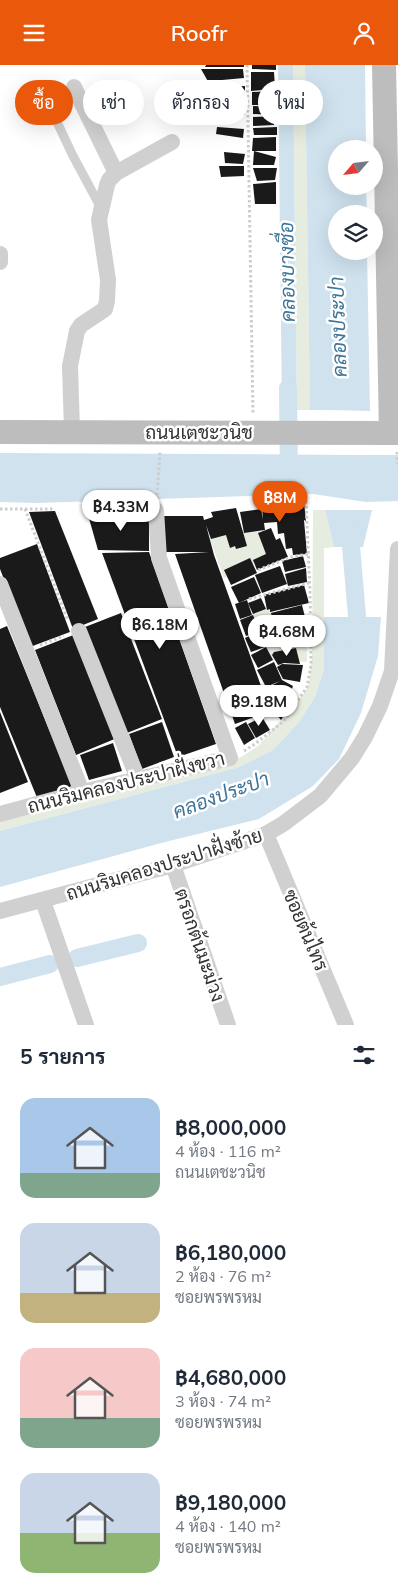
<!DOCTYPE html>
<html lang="th">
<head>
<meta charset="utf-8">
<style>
  :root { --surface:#fff; --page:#f2f2f3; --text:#1f2937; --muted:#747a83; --accent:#ea580c }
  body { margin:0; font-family:Mulish,Sarabun,sans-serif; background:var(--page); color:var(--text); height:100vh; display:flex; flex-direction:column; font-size:19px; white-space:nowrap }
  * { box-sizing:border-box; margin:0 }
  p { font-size:16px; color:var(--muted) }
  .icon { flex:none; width:28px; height:28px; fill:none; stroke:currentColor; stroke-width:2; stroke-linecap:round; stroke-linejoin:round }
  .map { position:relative; height:960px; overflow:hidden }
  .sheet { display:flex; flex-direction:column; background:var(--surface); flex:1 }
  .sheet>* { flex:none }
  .guide { position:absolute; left:15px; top:15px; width:369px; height:45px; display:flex; gap:10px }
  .needle { width:32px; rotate:242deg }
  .buttons { position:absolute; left:328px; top:75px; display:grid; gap:10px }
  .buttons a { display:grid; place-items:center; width:55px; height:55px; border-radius:50%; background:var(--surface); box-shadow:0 5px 20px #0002; font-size:25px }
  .price { position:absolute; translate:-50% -42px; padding:0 11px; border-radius:18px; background:#fff; color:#222; font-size:16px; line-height:32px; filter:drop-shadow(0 1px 2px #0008) }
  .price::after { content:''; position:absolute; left:50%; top:30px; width:15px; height:11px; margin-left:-8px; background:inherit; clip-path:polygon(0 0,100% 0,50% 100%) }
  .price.active { background:var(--accent); color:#fff }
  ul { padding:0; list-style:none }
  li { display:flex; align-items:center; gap:15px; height:125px; padding:0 20px }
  li span { display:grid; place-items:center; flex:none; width:140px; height:100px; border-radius:15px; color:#555 }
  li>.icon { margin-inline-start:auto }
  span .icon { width:60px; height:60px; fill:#fffc; stroke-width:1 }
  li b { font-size:21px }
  h2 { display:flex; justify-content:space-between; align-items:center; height:60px; padding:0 20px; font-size:21px }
  .chip { padding:0 18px; border-radius:22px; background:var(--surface); box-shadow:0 5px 20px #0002; font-size:18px; line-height:45px }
  .chip.active { background:var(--accent); color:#fff }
  header { display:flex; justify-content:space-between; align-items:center; height:65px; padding:0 20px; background:var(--accent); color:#fff; font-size:22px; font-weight:600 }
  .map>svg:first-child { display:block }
</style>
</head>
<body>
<header><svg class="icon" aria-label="menu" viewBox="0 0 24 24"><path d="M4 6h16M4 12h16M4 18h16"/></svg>Roofr<svg class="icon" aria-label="person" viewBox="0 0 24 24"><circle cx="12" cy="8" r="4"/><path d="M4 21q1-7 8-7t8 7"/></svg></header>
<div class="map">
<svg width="398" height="960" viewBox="0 0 398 960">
  <rect width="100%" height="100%" fill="#fff"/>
  <g fill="#e6ecdf">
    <polygon points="293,0 305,0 310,345 297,345"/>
    <polygon points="313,445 325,445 334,482 324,483 324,604 315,632 299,657 273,685 239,702 0,766 0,755 241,692 258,681 306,626 309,618 312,590"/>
    <polygon points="258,462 270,490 224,513 209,472"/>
    <polygon points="272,543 277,561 308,556 307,597 268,595 248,549"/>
  </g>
  <g fill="#cfe2ee">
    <polygon points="278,0 293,0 297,345 282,345"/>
    <polygon points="305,0 365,0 366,84 336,84 336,121 366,121 367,149 336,149 336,186 367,186 370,346 310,345"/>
    <polygon points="0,388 398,390 398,436 366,437 313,429 37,438 0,437"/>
    <polygon points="325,445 372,445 363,482 334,482"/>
    <polygon points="324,552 381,552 378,591 361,648 339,694 313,721 259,754 165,777 0,822 0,766 239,702 273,685 299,657 315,632 324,604"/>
  </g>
  <g fill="#fff">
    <polygon points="308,345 370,346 370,349 310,348"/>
    <polygon points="265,387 372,387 372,390 265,389"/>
  </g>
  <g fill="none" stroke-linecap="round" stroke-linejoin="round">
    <g stroke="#cfe2ee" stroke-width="18">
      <polyline points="288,323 289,412"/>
      <polyline points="349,458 357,551 354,574"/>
      <polyline points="77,893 138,878"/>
      <polyline points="0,912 50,899"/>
    </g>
  </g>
  <g fill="#1a1a1a">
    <polygon points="206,0 244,0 244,2 205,2"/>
    <polygon points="252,0 276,0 276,5 252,4"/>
    <polygon points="201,4 243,4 244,13 222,15 221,21 210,20"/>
    <polygon points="251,7 274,7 275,24 251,26"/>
    <polygon points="245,21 245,30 218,30 220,23"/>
    <polygon points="274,26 275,40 252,40 252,27"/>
    <polygon points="245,31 245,50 215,50 216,32"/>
    <polygon points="253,41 277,42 275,50 253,49"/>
    <polygon points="275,51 274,60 253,61 253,52"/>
    <polygon points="217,62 244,64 243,73 216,69"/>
    <polygon points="277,62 277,70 254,70 253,63"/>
    <polygon points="276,72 276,86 252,86 253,73"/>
    <polygon points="254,86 276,92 274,100 253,100"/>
    <polygon points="224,87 245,89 243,99 225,98"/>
    <polygon points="219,101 244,101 244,111 221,112"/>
    <polygon points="253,103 277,103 275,115 257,116"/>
    <polygon points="276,117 276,139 255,139 253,119"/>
    <polygon points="304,437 306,456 304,455 307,489 293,490 292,483 286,484 284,468 278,469 277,457 264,458 265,465 244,468 240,447 261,444 263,454 262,441"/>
    <polygon points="236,443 247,481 236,484 235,481 230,483 226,470 211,474 206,460 214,490 261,621 226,634 175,489 209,487 164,487 164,451 203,451 204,455 213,452 211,447"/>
    <polygon points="55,446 98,554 73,564 29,447"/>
    <polygon points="88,450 149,450 149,486 98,485"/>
    <polygon points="271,463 276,475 280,473 288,492 257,505 253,495 266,489 258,468"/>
    <polygon points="37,479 70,567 30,582 0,504 0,493"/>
    <polygon points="149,487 216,679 178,692 102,488"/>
    <polygon points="303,491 306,502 285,507 282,496"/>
    <polygon points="250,493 257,508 231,520 224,505"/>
    <polygon points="280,501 287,519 262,528 255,510"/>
    <polygon points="306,503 307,517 288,521 285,509"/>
    <polygon points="254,512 261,528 239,538 231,522"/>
    <polygon points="304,520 309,538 270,547 270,544 267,545 264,530"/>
    <polygon points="261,533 266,544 253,549 248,538"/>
    <polygon points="247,535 252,550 240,554 235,539"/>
    <polygon points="302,540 306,556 275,564 271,548"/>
    <polygon points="121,548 162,654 127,668 85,562"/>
    <polygon points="253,550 259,566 246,571 240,555"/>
    <polygon points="7,561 72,721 38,735 0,642 0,564"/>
    <polygon points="264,565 270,580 251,587 245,573"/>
    <polygon points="76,569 117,673 76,690 35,585"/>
    <polygon points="266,582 273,595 258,603 251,590"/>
    <polygon points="296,583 300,599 284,598 278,600 272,590 274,587"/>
    <polygon points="274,597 282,615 293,621 287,636 267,623 280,616 266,622 257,605"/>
    <polygon points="282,599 303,600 300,617 283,614 277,602"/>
    <polygon points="261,624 269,647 235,659 227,636"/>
    <polygon points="270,627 287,646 281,655 269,641 264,630"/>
    <polygon points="0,647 28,717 0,728"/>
    <polygon points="262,652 270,665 256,673 248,659"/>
    <polygon points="162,657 174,692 142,704 129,669"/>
    <polygon points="246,657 255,673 244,680 235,663"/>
    <polygon points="113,678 122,706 89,715 80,690"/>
  </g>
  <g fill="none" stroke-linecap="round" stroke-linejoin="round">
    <g stroke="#cdcdcd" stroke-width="3" stroke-dasharray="2.5 2.5" stroke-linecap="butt">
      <polyline points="247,0 253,349"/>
      <polyline points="397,387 398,401"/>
      <polyline points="157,430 160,387"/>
      <polyline points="0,444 54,444"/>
      <polyline points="25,444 68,556"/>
      <polyline points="258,505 291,492 308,489"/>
      <polyline points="249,534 309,518"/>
      <polyline points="40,580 64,571"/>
      <polyline points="244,686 255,679 284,656 307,622 311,600 310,527 306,436"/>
    </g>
    <polyline stroke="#d0d0d0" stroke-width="9" points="41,23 72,89 101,143"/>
    <g stroke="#d0d0d0" stroke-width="16">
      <polyline points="74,22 116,108"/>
      <polyline points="0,189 0,197"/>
      <polyline points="72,366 70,301 77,266 81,260 105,244 107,236 108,215 99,155 107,120 109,115 116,108 172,77"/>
      <polyline points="0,519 82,727"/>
      <polyline points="79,566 138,714"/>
      <polyline points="0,749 82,727 230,693 159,493 156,445"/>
      <polyline points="266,769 346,960"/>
      <polyline points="173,800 228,960"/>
      <polyline points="43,836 86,960"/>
      <polyline points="0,846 173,800 266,769 283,759 320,731 352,693 365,672 380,641 392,606 398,484"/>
    </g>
    <g stroke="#bdbdbd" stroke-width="24">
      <polyline points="384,0 391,368"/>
      <polyline points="0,367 398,368"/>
    </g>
  </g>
  <g text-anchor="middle" stroke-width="5" stroke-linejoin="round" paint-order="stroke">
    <g font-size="19" fill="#333" stroke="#fff">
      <text x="199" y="374">ถนนเตชะวนิช</text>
      <text transform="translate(126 717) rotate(-14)" y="7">ถนนริมคลองประปาฝั่งขวา</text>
      <text transform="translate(164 799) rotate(-17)" y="7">ถนนริมคลองประปาฝั่งซ้าย</text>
      <text transform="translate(306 865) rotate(67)" y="7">ซอยต้นไทร</text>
      <text transform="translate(200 880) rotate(71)" y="7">ตรอกต้นมะม่วง</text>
    </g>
    <g font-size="20" font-style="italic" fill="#3f7597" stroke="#fff">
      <text transform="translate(287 207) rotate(-91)" y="7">คลองบางซื่อ</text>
      <text transform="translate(338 262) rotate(-92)" y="7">คลองประปา</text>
      <text transform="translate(221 730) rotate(-20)" y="7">คลองประปา</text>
    </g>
  </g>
</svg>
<div class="buttons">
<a><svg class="needle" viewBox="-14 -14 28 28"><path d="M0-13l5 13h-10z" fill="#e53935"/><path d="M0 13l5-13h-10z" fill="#747a83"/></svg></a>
<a><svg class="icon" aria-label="layers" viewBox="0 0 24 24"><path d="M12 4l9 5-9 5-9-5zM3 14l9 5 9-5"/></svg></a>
</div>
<b class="price active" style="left:280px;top:458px">฿8M</b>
<b class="price" style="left:121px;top:467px">฿4.33M</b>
<b class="price" style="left:160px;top:585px">฿6.18M</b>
<b class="price" style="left:287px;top:592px">฿4.68M</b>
<b class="price" style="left:259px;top:662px">฿9.18M</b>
<div class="guide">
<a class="chip active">ซื้อ</a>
<a class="chip">เช่า</a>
<a class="chip">ตัวกรอง</a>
<a class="chip">ใหม่</a>
</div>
</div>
<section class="sheet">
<h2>5 รายการ<svg class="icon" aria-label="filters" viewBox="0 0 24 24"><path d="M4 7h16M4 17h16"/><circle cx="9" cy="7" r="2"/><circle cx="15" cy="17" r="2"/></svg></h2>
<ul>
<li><span style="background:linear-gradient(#a9c7e8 75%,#7fa58c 0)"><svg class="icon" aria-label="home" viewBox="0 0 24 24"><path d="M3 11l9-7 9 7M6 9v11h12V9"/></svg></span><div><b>฿8,000,000</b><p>4 ห้อง · 116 m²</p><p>ถนนเตชะวนิช</p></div></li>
<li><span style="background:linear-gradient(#c9d6e8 70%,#c2b280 0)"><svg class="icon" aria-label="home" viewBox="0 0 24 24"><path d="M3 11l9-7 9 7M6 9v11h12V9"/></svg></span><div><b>฿6,180,000</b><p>2 ห้อง · 76 m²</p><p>ซอยพรพรหม</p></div></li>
<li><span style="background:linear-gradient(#f6c9c9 70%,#7fa58c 0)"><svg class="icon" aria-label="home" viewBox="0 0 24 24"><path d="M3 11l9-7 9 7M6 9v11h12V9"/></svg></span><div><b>฿4,680,000</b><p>3 ห้อง · 74 m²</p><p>ซอยพรพรหม</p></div></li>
<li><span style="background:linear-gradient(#c9d6e8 60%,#8fb573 0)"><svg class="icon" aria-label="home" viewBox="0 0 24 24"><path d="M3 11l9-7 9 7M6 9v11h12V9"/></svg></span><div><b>฿9,180,000</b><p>4 ห้อง · 140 m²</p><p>ซอยพรพรหม</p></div></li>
</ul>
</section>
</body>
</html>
